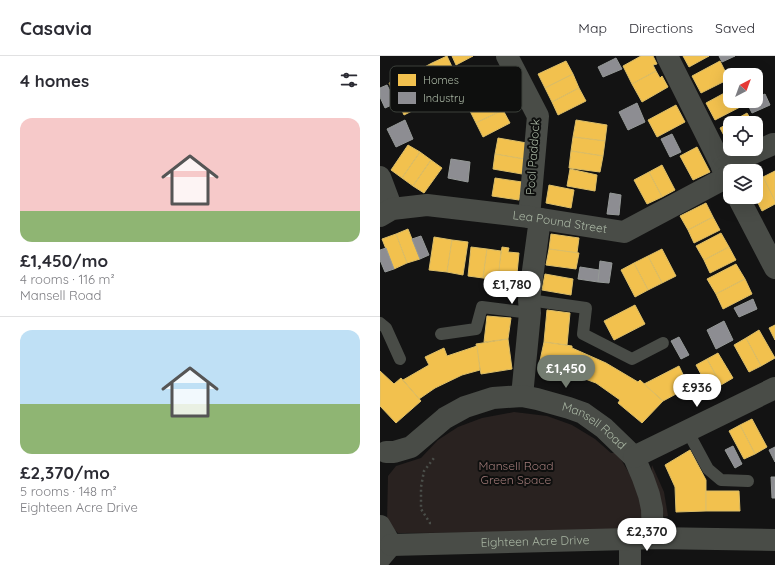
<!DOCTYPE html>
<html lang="en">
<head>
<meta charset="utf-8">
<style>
  :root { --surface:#fff; --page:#f7f7f7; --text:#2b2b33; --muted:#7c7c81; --line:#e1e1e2; --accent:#747d71 }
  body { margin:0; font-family:Quicksand,sans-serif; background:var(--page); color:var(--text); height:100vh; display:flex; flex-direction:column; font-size:15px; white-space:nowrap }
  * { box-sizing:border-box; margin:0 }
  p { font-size:13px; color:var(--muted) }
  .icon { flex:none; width:22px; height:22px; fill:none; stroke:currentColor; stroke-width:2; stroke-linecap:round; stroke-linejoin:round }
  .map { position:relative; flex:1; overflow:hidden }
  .details { display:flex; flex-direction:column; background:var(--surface); width:380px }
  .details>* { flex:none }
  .needle { width:26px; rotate:41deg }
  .tools { position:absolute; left:343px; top:12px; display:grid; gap:8px }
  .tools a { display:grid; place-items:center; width:40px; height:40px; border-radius:8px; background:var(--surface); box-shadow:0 4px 16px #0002; font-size:20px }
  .price { position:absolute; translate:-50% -34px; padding:0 9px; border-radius:14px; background:#fff; color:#222; font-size:13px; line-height:26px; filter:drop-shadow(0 1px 2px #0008) }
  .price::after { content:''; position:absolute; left:50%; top:24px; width:12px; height:9px; margin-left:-6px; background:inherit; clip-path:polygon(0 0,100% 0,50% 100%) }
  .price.on { background:var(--accent); color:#fff }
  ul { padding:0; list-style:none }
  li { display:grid; align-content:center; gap:8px; height:212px; padding:0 20px }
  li+li { border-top:1px solid var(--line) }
  li span { display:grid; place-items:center; height:124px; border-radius:12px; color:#555 }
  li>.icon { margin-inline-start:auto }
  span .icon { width:72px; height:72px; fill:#fffc; stroke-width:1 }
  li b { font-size:17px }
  h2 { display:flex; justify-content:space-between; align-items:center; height:48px; padding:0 20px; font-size:17px }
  header { display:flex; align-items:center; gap:24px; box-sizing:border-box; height:56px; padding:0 20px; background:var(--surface); border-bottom:1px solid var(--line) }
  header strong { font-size:19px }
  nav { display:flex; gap:22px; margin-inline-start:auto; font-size:14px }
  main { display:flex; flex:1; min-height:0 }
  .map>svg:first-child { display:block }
</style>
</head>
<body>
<header>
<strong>Casavia</strong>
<nav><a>Map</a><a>Directions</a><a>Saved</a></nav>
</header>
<main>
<section class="details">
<h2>4 homes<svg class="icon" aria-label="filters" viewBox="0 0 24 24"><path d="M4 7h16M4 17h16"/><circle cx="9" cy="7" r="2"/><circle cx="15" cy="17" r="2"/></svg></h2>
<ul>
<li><span style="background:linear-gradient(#f6c9c9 75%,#8fb573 0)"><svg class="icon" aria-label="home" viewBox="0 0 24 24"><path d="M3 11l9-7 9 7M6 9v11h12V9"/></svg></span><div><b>£1,450/mo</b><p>4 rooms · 116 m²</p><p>Mansell Road</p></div></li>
<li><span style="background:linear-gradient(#bfe0f5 60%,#8fb573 0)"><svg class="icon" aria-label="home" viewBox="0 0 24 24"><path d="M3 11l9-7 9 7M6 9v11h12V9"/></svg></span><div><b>£2,370/mo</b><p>5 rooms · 148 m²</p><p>Eighteen Acre Drive</p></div></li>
</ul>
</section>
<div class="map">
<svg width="395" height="509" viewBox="0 0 395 509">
  <rect width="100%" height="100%" fill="#131313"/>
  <g fill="#292220">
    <polygon points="134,356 167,360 192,369 215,383 231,397 237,397 257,430 265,458 255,476 18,477 7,467 8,420 16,410 41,402 58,384 78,371 102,362"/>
    <path d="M272,409L284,436L288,460L284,461C282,454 281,447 280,441C278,431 270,420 272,409Z"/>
  </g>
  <g fill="#f2c14e" stroke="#dcbe68">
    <polygon points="67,0 80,28 66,34 52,7"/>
    <polygon points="72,0 93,0 76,9"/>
    <polygon points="261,0 273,0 277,8 273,9 276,15 252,28 243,10"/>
    <polygon points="303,0 329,0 309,11"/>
    <polygon points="186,5 193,18 165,32 158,18"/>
    <polygon points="340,5 349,23 321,37 312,20"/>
    <polygon points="52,7 66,34 50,42 37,15"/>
    <polygon points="33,15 45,40 28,48 32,55 24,59 9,27"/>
    <polygon points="276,15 280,22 282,20 288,31 262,46 252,28"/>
    <polygon points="193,18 199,32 172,46 165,32"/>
    <polygon points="199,32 206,45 178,59 172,46"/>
    <polygon points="350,34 350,45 360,45 362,50 335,64 326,47"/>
    <polygon points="116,40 123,54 96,67 89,53"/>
    <polygon points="296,49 305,66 277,81 268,64"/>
    <polygon points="123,54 130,67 103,81 96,67"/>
    <polygon points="367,57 373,67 350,67 350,91 340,72"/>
    <polygon points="196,64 227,69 225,85 193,81"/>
    <polygon points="193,81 225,85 223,100 191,95"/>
    <polygon points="118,82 147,87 144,103 115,98"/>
    <polygon points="28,89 40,96 22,122 11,114"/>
    <polygon points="317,91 330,116 313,124 300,100"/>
    <polygon points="191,95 223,100 220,116 189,112"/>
    <polygon points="40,96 51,104 33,130 22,122"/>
    <polygon points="115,98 144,103 142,118 113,113"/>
    <polygon points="51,104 62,112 44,137 33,130"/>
    <polygon points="282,109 295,134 282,141 269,116"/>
    <polygon points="190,113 217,119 215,135 187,130"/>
    <polygon points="395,115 395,145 383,121"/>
    <polygon points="269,116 282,141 267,148 254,124"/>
    <polygon points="383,121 395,145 395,148 382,155 375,141 376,141 376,125"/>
    <polygon points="115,122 142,126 139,144 112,140"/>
    <polygon points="169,129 194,134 191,152 166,147"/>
    <polygon points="326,147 333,161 308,174 300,160"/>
    <polygon points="333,161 340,174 314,187 308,174"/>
    <polygon points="28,173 40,203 27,207 16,178"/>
    <polygon points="341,177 349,191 324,204 316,190"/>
    <polygon points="16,178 27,207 14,213 2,183"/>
    <polygon points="171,178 199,182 197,197 169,193"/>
    <polygon points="54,181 72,184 67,216 49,214"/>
    <polygon points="72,184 88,186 83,219 67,216"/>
    <polygon points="91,191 107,193 103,222 88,220"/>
    <polygon points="122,191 129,192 128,196 139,197 136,228 117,226"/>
    <polygon points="349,191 356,204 330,217 324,204"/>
    <polygon points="107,193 121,195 118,224 103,222"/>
    <polygon points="169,193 199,197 196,213 166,209"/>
    <polygon points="282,193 296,220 282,227 268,200"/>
    <polygon points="268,200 282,227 268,234 254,207"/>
    <polygon points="254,207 268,234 255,241 241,214"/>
    <polygon points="356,208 365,223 336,238 327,223"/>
    <polygon points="165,218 193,223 191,239 162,234"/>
    <polygon points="365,223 372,238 343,253 336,238"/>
    <polygon points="255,249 265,268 234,284 224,265"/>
    <polygon points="167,254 190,257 187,289 164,286"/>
    <polygon points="107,260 131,262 128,283 104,286"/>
    <polygon points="395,269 395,284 389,272"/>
    <polygon points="379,274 395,302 381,310 366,282"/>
    <polygon points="366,282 381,310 369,316 354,289"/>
    <polygon points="128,283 132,313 101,318 96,288"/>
    <polygon points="164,286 192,290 192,292 226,307 258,326 260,324 283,345 262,367 238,347 240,344 216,327 189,317 187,321 158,314"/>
    <polygon points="97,290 100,314 82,319 55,332 39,343 23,324 49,309 45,301 64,292 67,300"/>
    <polygon points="338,297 353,322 341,329 327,303"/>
    <polygon points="327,303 341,329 330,335 316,309"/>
    <polygon points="299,310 309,331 283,345 264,328"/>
    <polygon points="0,315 14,328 21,322 41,345 16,367 0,350"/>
    <polygon points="372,363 387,391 375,398 360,369"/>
    <polygon points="360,369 375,398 364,403 349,375"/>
    <polygon points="310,394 326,424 326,455 296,456 295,431 285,409"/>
    <polygon points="326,435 359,435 360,455 326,455"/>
  </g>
  <g fill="#8d8d92" stroke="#959997">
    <polygon points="339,0 355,0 342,6"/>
    <polygon points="236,2 242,13 223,21 218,11"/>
    <polygon points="370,13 372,19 358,19"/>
    <polygon points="7,29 16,47 5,52 0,41 0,32"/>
    <polygon points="385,38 390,49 372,57 367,47 371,45 376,45 376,42"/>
    <polygon points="257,47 265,66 248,74 239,56"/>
    <polygon points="25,64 33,83 16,91 7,73"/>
    <polygon points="292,78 301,96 290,101 281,83"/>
    <polygon points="71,103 90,106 88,126 68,122"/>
    <polygon points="230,137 241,139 239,159 227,158"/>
    <polygon points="41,180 49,199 40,203 32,183"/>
    <polygon points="6,192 14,213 5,216 0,204 0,194"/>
    <polygon points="220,205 232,207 229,227 218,226"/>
    <polygon points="200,211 219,214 218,226 198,223"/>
    <polygon points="373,243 377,253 359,261 354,252"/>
    <polygon points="344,265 353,284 336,293 327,274"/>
    <polygon points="299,281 309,299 301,303 291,285"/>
    <polygon points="353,390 362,408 355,412 345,394"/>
    <polygon points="395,391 395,406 389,394"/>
    <polygon points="391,421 395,421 395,442 392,442"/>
  </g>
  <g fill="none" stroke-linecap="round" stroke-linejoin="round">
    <polyline stroke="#4a4e49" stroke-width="2.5" stroke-dasharray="2 3" stroke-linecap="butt" points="51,467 50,467 41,453 41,431 44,415 54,402 53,400"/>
    <g stroke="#494c47" stroke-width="12">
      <polyline points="149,244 206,252 203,278 252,303 283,287"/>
      <polyline points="0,267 6,272 20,303"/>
      <polyline points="61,278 96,273 102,251 150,257"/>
      <polyline points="308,376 328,413 341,424 368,425"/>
    </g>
    <g stroke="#494c47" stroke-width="22">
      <polyline points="127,0 158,60 149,161"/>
      <polyline points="287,0 350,126"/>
      <polyline points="342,111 393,88 395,88"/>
      <polyline points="0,121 12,153"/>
      <polyline points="358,141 395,212"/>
      <path id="s1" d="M0,160L12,153L47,149L149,161L244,176L347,121"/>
      <polyline points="142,340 150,257 149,244 160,163"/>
      <path id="s2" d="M6,396H14L31,391L65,362L85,351L113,342L142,340L157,343L189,352L203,357L224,372L254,401L263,422L269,439L272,453L273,482"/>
      <polyline points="254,401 395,332"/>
      <polyline points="0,470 11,489 0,502"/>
      <polyline points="250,483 250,509"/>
      <path id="s3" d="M11,489L250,483L273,482L395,484"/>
    </g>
  </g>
  <g text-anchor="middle" stroke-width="4" stroke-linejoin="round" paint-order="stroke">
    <g font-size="12" fill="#a9b6a3" stroke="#0e0f0e">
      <text transform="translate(153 101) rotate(-86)" y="4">Pool Paddock</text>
      <text dy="4" stroke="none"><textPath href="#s1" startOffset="183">Lea Pound Street</textPath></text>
      <text dy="4" stroke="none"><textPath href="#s2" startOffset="231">Mansell Road</textPath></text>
      <text dy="4" stroke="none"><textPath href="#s3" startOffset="144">Eighteen Acre Drive</textPath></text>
    </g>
    <g font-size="12" fill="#a27b79" stroke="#0e0f0e">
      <text x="136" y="414">Mansell Road<tspan x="136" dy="14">Green Space</tspan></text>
    </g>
  </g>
  <rect x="10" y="10" width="132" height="46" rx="6" fill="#0e0f0e" stroke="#3c413b" stroke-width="1"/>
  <rect x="18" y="18" width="18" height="12" fill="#f2c14e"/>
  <rect x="18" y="36" width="18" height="12" fill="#8d8d92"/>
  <g font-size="11" fill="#a9b6a3">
    <text x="43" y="28">Homes</text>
    <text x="43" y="46">Industry</text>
  </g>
</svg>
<div class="tools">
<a><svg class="needle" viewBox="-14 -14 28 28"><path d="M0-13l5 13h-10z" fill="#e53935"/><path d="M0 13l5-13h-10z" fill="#7c7c81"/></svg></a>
<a><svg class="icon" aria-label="locate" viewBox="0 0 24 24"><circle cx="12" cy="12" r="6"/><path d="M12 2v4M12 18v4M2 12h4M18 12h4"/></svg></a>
<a><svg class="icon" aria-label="layers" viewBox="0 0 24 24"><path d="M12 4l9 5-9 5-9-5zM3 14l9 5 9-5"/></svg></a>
</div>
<b class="price" style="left:132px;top:249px">£1,780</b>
<b class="price on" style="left:186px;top:333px">£1,450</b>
<b class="price" style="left:317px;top:352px">£936</b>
<b class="price" style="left:267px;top:496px">£2,370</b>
</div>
</main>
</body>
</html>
